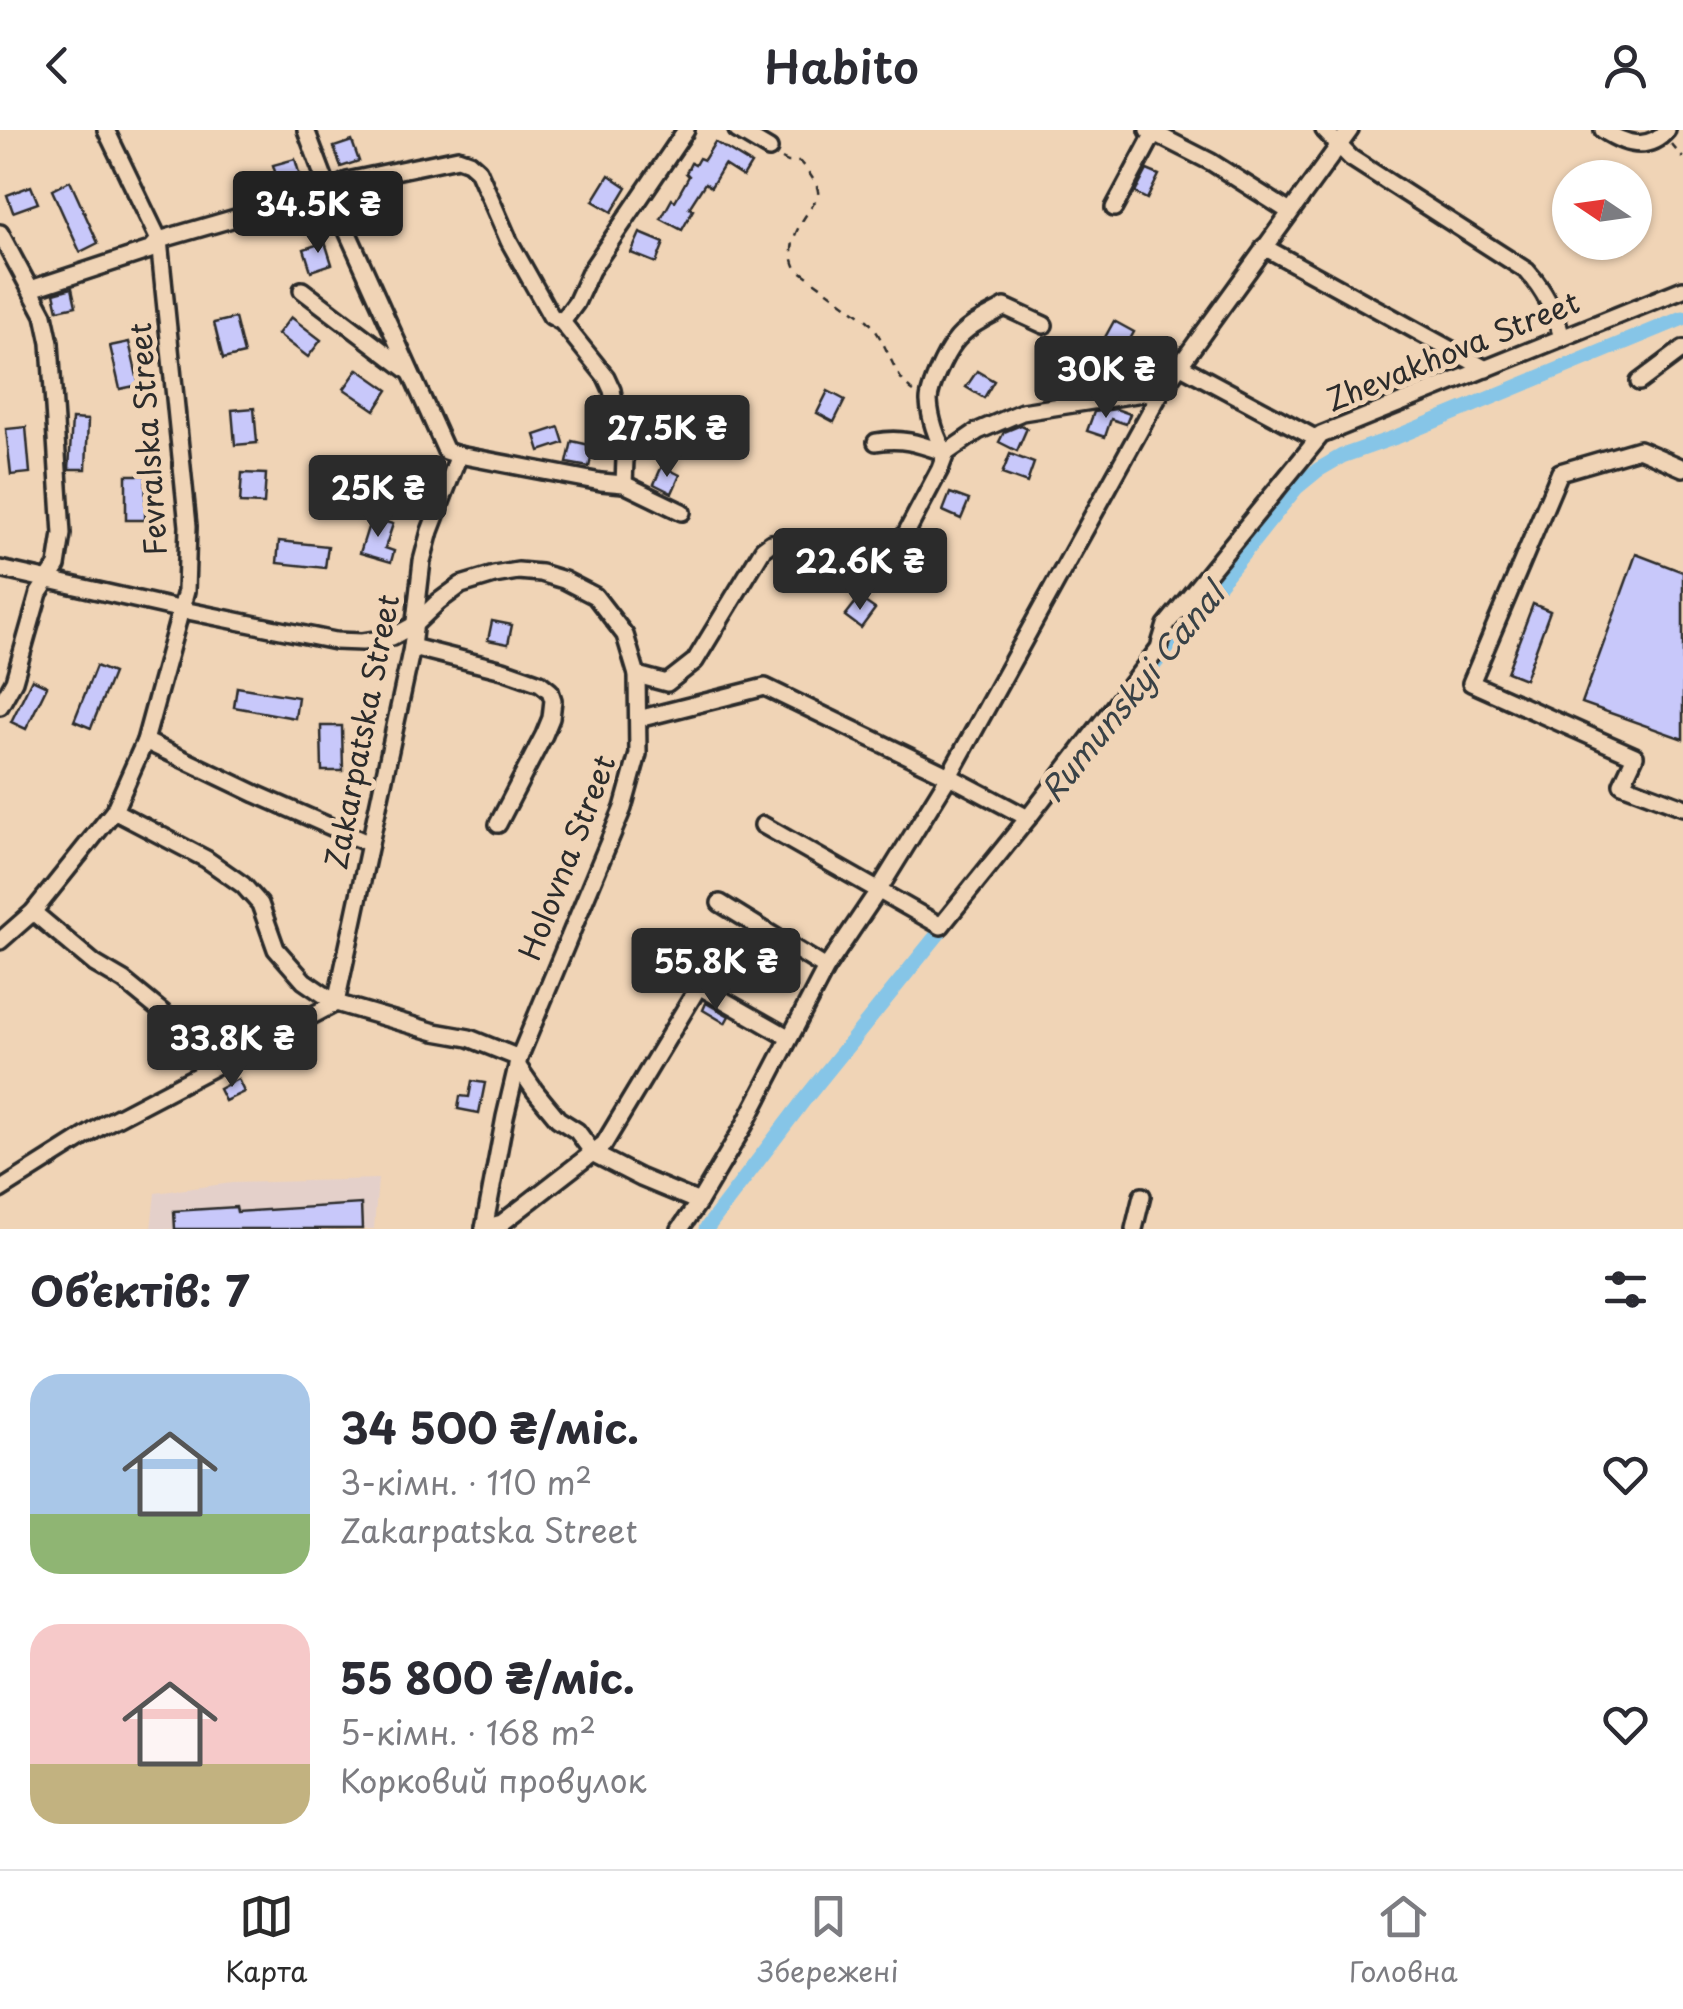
<!DOCTYPE html>
<html lang="uk">
<head>
<meta charset="utf-8">
<style>
  :root { --surface:#fff; --page:#f7f7f7; --text:#2b2b33; --muted:#7c7c81; --line:#e1e1e2; --accent:#2b2b2b }
  body { margin:0; font-family:"Playpen Sans",sans-serif; background:var(--page); color:var(--text); height:100vh; display:flex; flex-direction:column; font-size:38px; white-space:nowrap }
  * { box-sizing:border-box; margin:0 }
  p { font-size:32px; color:var(--muted) }
  .icon { flex:none; width:55px; height:55px; fill:none; stroke:currentColor; stroke-width:2; stroke-linecap:round; stroke-linejoin:round }
  .map { position:relative; height:1099px; overflow:hidden }
  .sheet { display:flex; flex-direction:column; background:var(--surface); flex:1 }
  .sheet>* { flex:none }
  .needle { width:65px; rotate:283deg }
  .controls { position:absolute; left:1552px; top:30px; display:grid; gap:20px }
  .controls a { display:grid; place-items:center; width:100px; height:100px; border-radius:50%; background:var(--surface); box-shadow:0 2px 8px #0004; font-size:50px }
  .price { position:absolute; translate:-50% -85px; padding:0 22px; border-radius:10px; background:var(--accent); color:#fff; font-size:32px; line-height:65px; filter:drop-shadow(0 2px 5px #0008) }
  .price::after { content:''; position:absolute; left:50%; top:60px; width:30px; height:22px; margin-left:-15px; background:inherit; clip-path:polygon(0 0,100% 0,50% 100%) }
  .price.selected { background:#222; color:#fff }
  ul { padding:0; list-style:none }
  li { display:flex; align-items:center; gap:30px; height:250px; padding:0 30px }
  li span { display:grid; place-items:center; flex:none; width:280px; height:200px; border-radius:30px; color:#555 }
  li>.icon { margin-inline-start:auto }
  span .icon { width:120px; height:120px; fill:#fffc; stroke-width:1 }
  li b { font-size:42px }
  h2 { display:flex; justify-content:space-between; align-items:center; height:120px; padding:0 30px; font-size:42px }
  header { display:flex; justify-content:space-between; align-items:center; height:130px; padding:0 30px; background:var(--surface); font-size:45px; font-weight:600 }
  .dock { display:flex; justify-content:space-around; align-items:center; height:140px; border-top:2px solid var(--line); background:var(--surface); font-size:28px; color:var(--muted) }
  .dock a { display:grid; justify-items:center; gap:5px }
  .dock .selected { color:var(--accent) }
  .map>svg:first-child { display:block }
</style>
</head>
<body>
<header><svg class="icon" aria-label="back" viewBox="0 0 24 24"><path d="M15 5l-7 7 7 7"/></svg>Habito<svg class="icon" aria-label="person" viewBox="0 0 24 24"><circle cx="12" cy="8" r="4"/><path d="M4 21q1-7 8-7t8 7"/></svg></header>
<div class="map">
<svg width="1683" height="1099" viewBox="0 0 1683 1099">
  <rect width="100%" height="100%" fill="#f0d4b6"/>
  <filter id="ink" filterUnits="userSpaceOnUse"><feTurbulence type="fractalNoise" baseFrequency=".01" numOctaves="2"/><feDisplacementMap in="SourceGraphic" scale="20" xChannelSelector="R" yChannelSelector="G"/><feConvolveMatrix kernelMatrix="1 2 1 2 8 2 1 2 1" color-interpolation-filters="sRGB"/></filter>
  <g filter="url(#ink)">
    <polygon fill="#e4d0ca" points="378,1049 374,1099 151,1099 155,1063 232,1053"/>
    <g fill="none" stroke-linecap="round" stroke-linejoin="round">
      <g stroke="#86c5e7" stroke-width="15">
        <polyline points="1153,536 1296,358 1318,340 1342,326 1396,307 1683,188"/>
        <polyline points="706,1099 804,970 951,788"/>
      </g>
    </g>
    <g fill="#c8c8fa" stroke="#2b2b2b" stroke-width="2.5">
      <polygon points="352,11 359,31 341,37 334,17"/>
      <polygon points="715,12 751,34 743,47 724,35 711,57 705,53 689,78 693,80 682,100 661,89 672,69 675,71 689,46 686,43 691,33 695,35 699,28 704,30"/>
      <polygon points="295,29 300,46 278,52 273,35"/>
      <polygon points="1147,40 1159,45 1147,69 1135,63"/>
      <polygon points="609,45 627,57 612,82 593,71"/>
      <polygon points="70,51 98,113 80,122 52,60"/>
      <polygon points="31,56 38,73 13,82 7,65"/>
      <polygon points="386,59 396,82 378,89 369,66"/>
      <polygon points="640,103 664,113 656,133 631,123"/>
      <polygon points="325,112 332,134 311,141 304,119"/>
      <polygon points="72,158 76,176 58,180 54,163"/>
      <polygon points="291,187 321,210 308,227 278,204"/>
      <polygon points="235,188 244,224 223,229 214,193"/>
      <polygon points="1114,191 1134,202 1123,222 1103,211"/>
      <polygon points="129,212 139,255 120,259 110,216"/>
      <polygon points="358,239 388,260 375,280 344,259"/>
      <polygon points="977,241 994,251 984,268 966,257"/>
      <polygon points="828,261 845,270 834,292 817,283"/>
      <polygon points="254,278 257,313 235,315 232,280"/>
      <polygon points="1116,279 1130,284 1126,294 1111,289 1105,307 1087,301 1094,282"/>
      <polygon points="72,289 88,290 86,339 69,339"/>
      <polygon points="1021,295 1027,298 1017,321 999,312 1004,302"/>
      <polygon points="26,297 30,343 11,345 6,299"/>
      <polygon points="559,297 564,313 540,321 535,305"/>
      <polygon points="572,311 594,316 589,337 567,333"/>
      <polygon points="1010,324 1034,333 1027,353 1002,344"/>
      <polygon points="396,330 417,337 405,370 384,363"/>
      <polygon points="662,336 680,345 672,363 654,354"/>
      <polygon points="242,343 266,344 264,374 240,373"/>
      <polygon points="126,345 146,345 145,390 126,390"/>
      <polygon points="950,363 969,370 961,389 943,381"/>
      <polygon points="371,388 393,394 385,418 394,421 391,432 360,423"/>
      <polygon points="279,411 328,416 325,438 277,433"/>
      <polygon points="1636,424 1683,442 1683,609 1582,573"/>
      <polygon points="859,468 875,479 861,498 845,486"/>
      <polygon points="1533,474 1550,481 1525,549 1507,542"/>
      <polygon points="492,491 512,495 508,514 488,510"/>
      <polygon points="96,536 113,543 91,598 74,591"/>
      <polygon points="32,549 47,556 26,599 11,592"/>
      <polygon points="237,557 298,567 295,588 234,577"/>
      <polygon points="321,596 342,596 343,641 322,641"/>
      <polygon points="706,873 729,886 725,893 703,880"/>
      <polygon points="238,949 244,962 225,971 219,959"/>
      <polygon points="472,951 485,953 479,983 458,979 460,966 469,967"/>
      <polygon points="361,1074 362,1099 175,1099 174,1081 236,1077 237,1082"/>
    </g>
    <g fill="none" stroke-linecap="round" stroke-linejoin="round">
      <defs>
        <g id="minor">
          <polyline points="737,0 769,19"/>
          <polyline points="1148,0 1211,32 1290,82"/>
          <path d="M1324,0L1351,28L1527,141C1544,160 1556,184 1562,208"/>
          <path d="M1603,0C1624,14 1648,22 1667,0"/>
          <polyline points="1114,78 1154,3"/>
          <polyline points="0,103 44,185 50,213 62,404 57,436 39,463 14,551 0,576"/>
          <polyline points="1264,117 1486,239"/>
          <polyline points="31,159 150,120 159,110 329,61 347,51 458,28 469,32 478,40 509,111 551,186 562,192 606,247 612,260 625,329 624,354"/>
          <polyline points="302,160 410,242"/>
          <polyline points="562,192 576,173 591,140 686,0"/>
          <polyline points="1179,235 1317,309"/>
          <polyline points="1639,252 1683,219"/>
          <path d="M876,312C903,307 920,314 946,323"/>
          <polyline points="946,323 978,301 1022,282 1162,260"/>
          <path d="M946,323C936,309 930,287 929,271C929,258 945,224 954,213C966,196 987,187 1005,177L1044,195"/>
          <polyline points="459,325 601,352 624,354 682,382"/>
          <polyline points="1683,338 1639,319 1560,342 1471,553 1635,626 1622,654 1683,677"/>
          <polyline points="0,439 183,480 335,511 362,512 392,507 414,495 438,472 461,455 494,445 518,441 541,443 564,450 595,466 625,505 637,545 638,624 623,678 519,928 505,987 484,1099"/>
          <polyline points="412,517 503,540 540,553 550,561 553,570 551,588 544,605 498,694"/>
          <polyline points="637,545 667,553 695,531 763,419 771,413 784,412 860,448 875,449 885,443 940,339 946,323"/>
          <polyline points="638,589 765,557 949,646 1028,688"/>
          <polyline points="145,611 256,664 370,714"/>
          <polyline points="114,681 206,729 243,755 260,774 276,819 304,851 336,873 435,902 469,908 519,928"/>
          <polyline points="763,695 941,796 1028,688 1159,518 1166,495 1321,305 1683,159"/>
          <polyline points="720,773 826,838"/>
          <polyline points="33,782 95,834 124,851 222,931"/>
          <polyline points="0,811 33,782 114,681 145,611 186,461 188,396 159,110 106,0"/>
          <polyline points="676,843 788,907"/>
          <polyline points="517,935 535,961 558,989 577,1001 594,1024 641,1048 699,1072"/>
          <polyline points="0,1060 103,995 336,873 412,517 422,431 430,401 459,325 446,321 329,61 306,0"/>
          <polyline points="484,1098 502,1093 604,1014 699,856"/>
          <polyline points="680,1099 699,1072 744,996 826,838 878,761 949,646 1162,260 1350,0"/>
          <polyline points="1134,1099 1142,1066"/>
        </g>
      </defs>
      <use href="#minor" stroke="#2b2b2b" stroke-width="22"/>
      <g stroke="#2b2b2b" stroke-width="2.5" stroke-dasharray="8 8" stroke-linecap="butt">
        <polyline points="1671,14 1683,28"/>
        <path d="M782,29L788,32H800C806,39 817,52 818,61C819,67 815,71 812,76C799,95 785,115 796,138L867,190C888,210 893,251 917,264"/>
      </g>
      <use href="#minor" stroke="#f0d4b6" stroke-width="15"/>
    </g>
  </g>
  <g text-anchor="middle" stroke-width="10" stroke-linejoin="round" paint-order="stroke">
    <g font-size="30" fill="#2b2b2b" stroke="#f0d4b6">
      <text transform="translate(1453 222) rotate(-22)" y="10">Zhevakhova Street</text>
      <text transform="translate(149 309) rotate(-94)" y="10">Fevralska Street</text>
      <text transform="translate(363 602) rotate(-79)" y="10">Zakarpatska Street</text>
      <text transform="translate(568 728) rotate(-69)" y="10">Holovna Street</text>
    </g>
    <g font-size="32" font-style="italic" fill="#394247" stroke="#f0d4b6">
      <text transform="translate(1133 563) rotate(-51)" y="11">Rumunskyi Canal</text>
    </g>
  </g>
</svg>
<div class="controls">
<a><svg class="needle" viewBox="-14 -14 28 28"><path d="M0-13l5 13h-10z" fill="#e53935"/><path d="M0 13l5-13h-10z" fill="#7c7c81"/></svg></a>
</div>
<b class="price selected" style="left:318px;top:126px">34.5K ₴</b>
<b class="price" style="left:1106px;top:291px">30K ₴</b>
<b class="price" style="left:667px;top:350px">27.5K ₴</b>
<b class="price" style="left:378px;top:410px">25K ₴</b>
<b class="price" style="left:860px;top:483px">22.6K ₴</b>
<b class="price" style="left:716px;top:883px">55.8K ₴</b>
<b class="price" style="left:232px;top:960px">33.8K ₴</b>
</div>
<section class="sheet">
<h2>Об’єктів: 7<svg class="icon" aria-label="filters" viewBox="0 0 24 24"><path d="M4 7h16M4 17h16"/><circle cx="9" cy="7" r="2"/><circle cx="15" cy="17" r="2"/></svg></h2>
<ul>
<li><span style="background:linear-gradient(#a9c7e8 70%,#8fb573 0)"><svg class="icon" aria-label="home" viewBox="0 0 24 24"><path d="M3 11l9-7 9 7M6 9v11h12V9"/></svg></span><div><b>34 500 ₴/міс.</b><p>3-кімн. · 110 m²</p><p>Zakarpatska Street</p></div><svg class="icon" aria-label="heart" viewBox="0 0 24 24"><path d="M12 20l-8-8c-3-5 5-10 8-4 3-6 11-1 8 4z"/></svg></li>
<li><span style="background:linear-gradient(#f6c9c9 70%,#c2b280 0)"><svg class="icon" aria-label="home" viewBox="0 0 24 24"><path d="M3 11l9-7 9 7M6 9v11h12V9"/></svg></span><div><b>55 800 ₴/міс.</b><p>5-кімн. · 168 m²</p><p>Корковий провулок</p></div><svg class="icon" aria-label="heart" viewBox="0 0 24 24"><path d="M12 20l-8-8c-3-5 5-10 8-4 3-6 11-1 8 4z"/></svg></li>
</ul>
</section>
<nav class="dock">
<a class="selected"><svg class="icon" aria-label="map" viewBox="0 0 24 24"><path d="M3 6l6-2 6 2 6-2v14l-6 2-6-2-6 2zM9 4v14M15 6v14"/></svg>Карта</a>
<a><svg class="icon" aria-label="saved" viewBox="0 0 24 24"><path d="M7 4h10v16l-5-4-5 4z"/></svg>Збережені</a>
<a><svg class="icon" aria-label="home" viewBox="0 0 24 24"><path d="M3 11l9-7 9 7M6 9v11h12V9"/></svg>Головна</a>
</nav>
</body>
</html>
